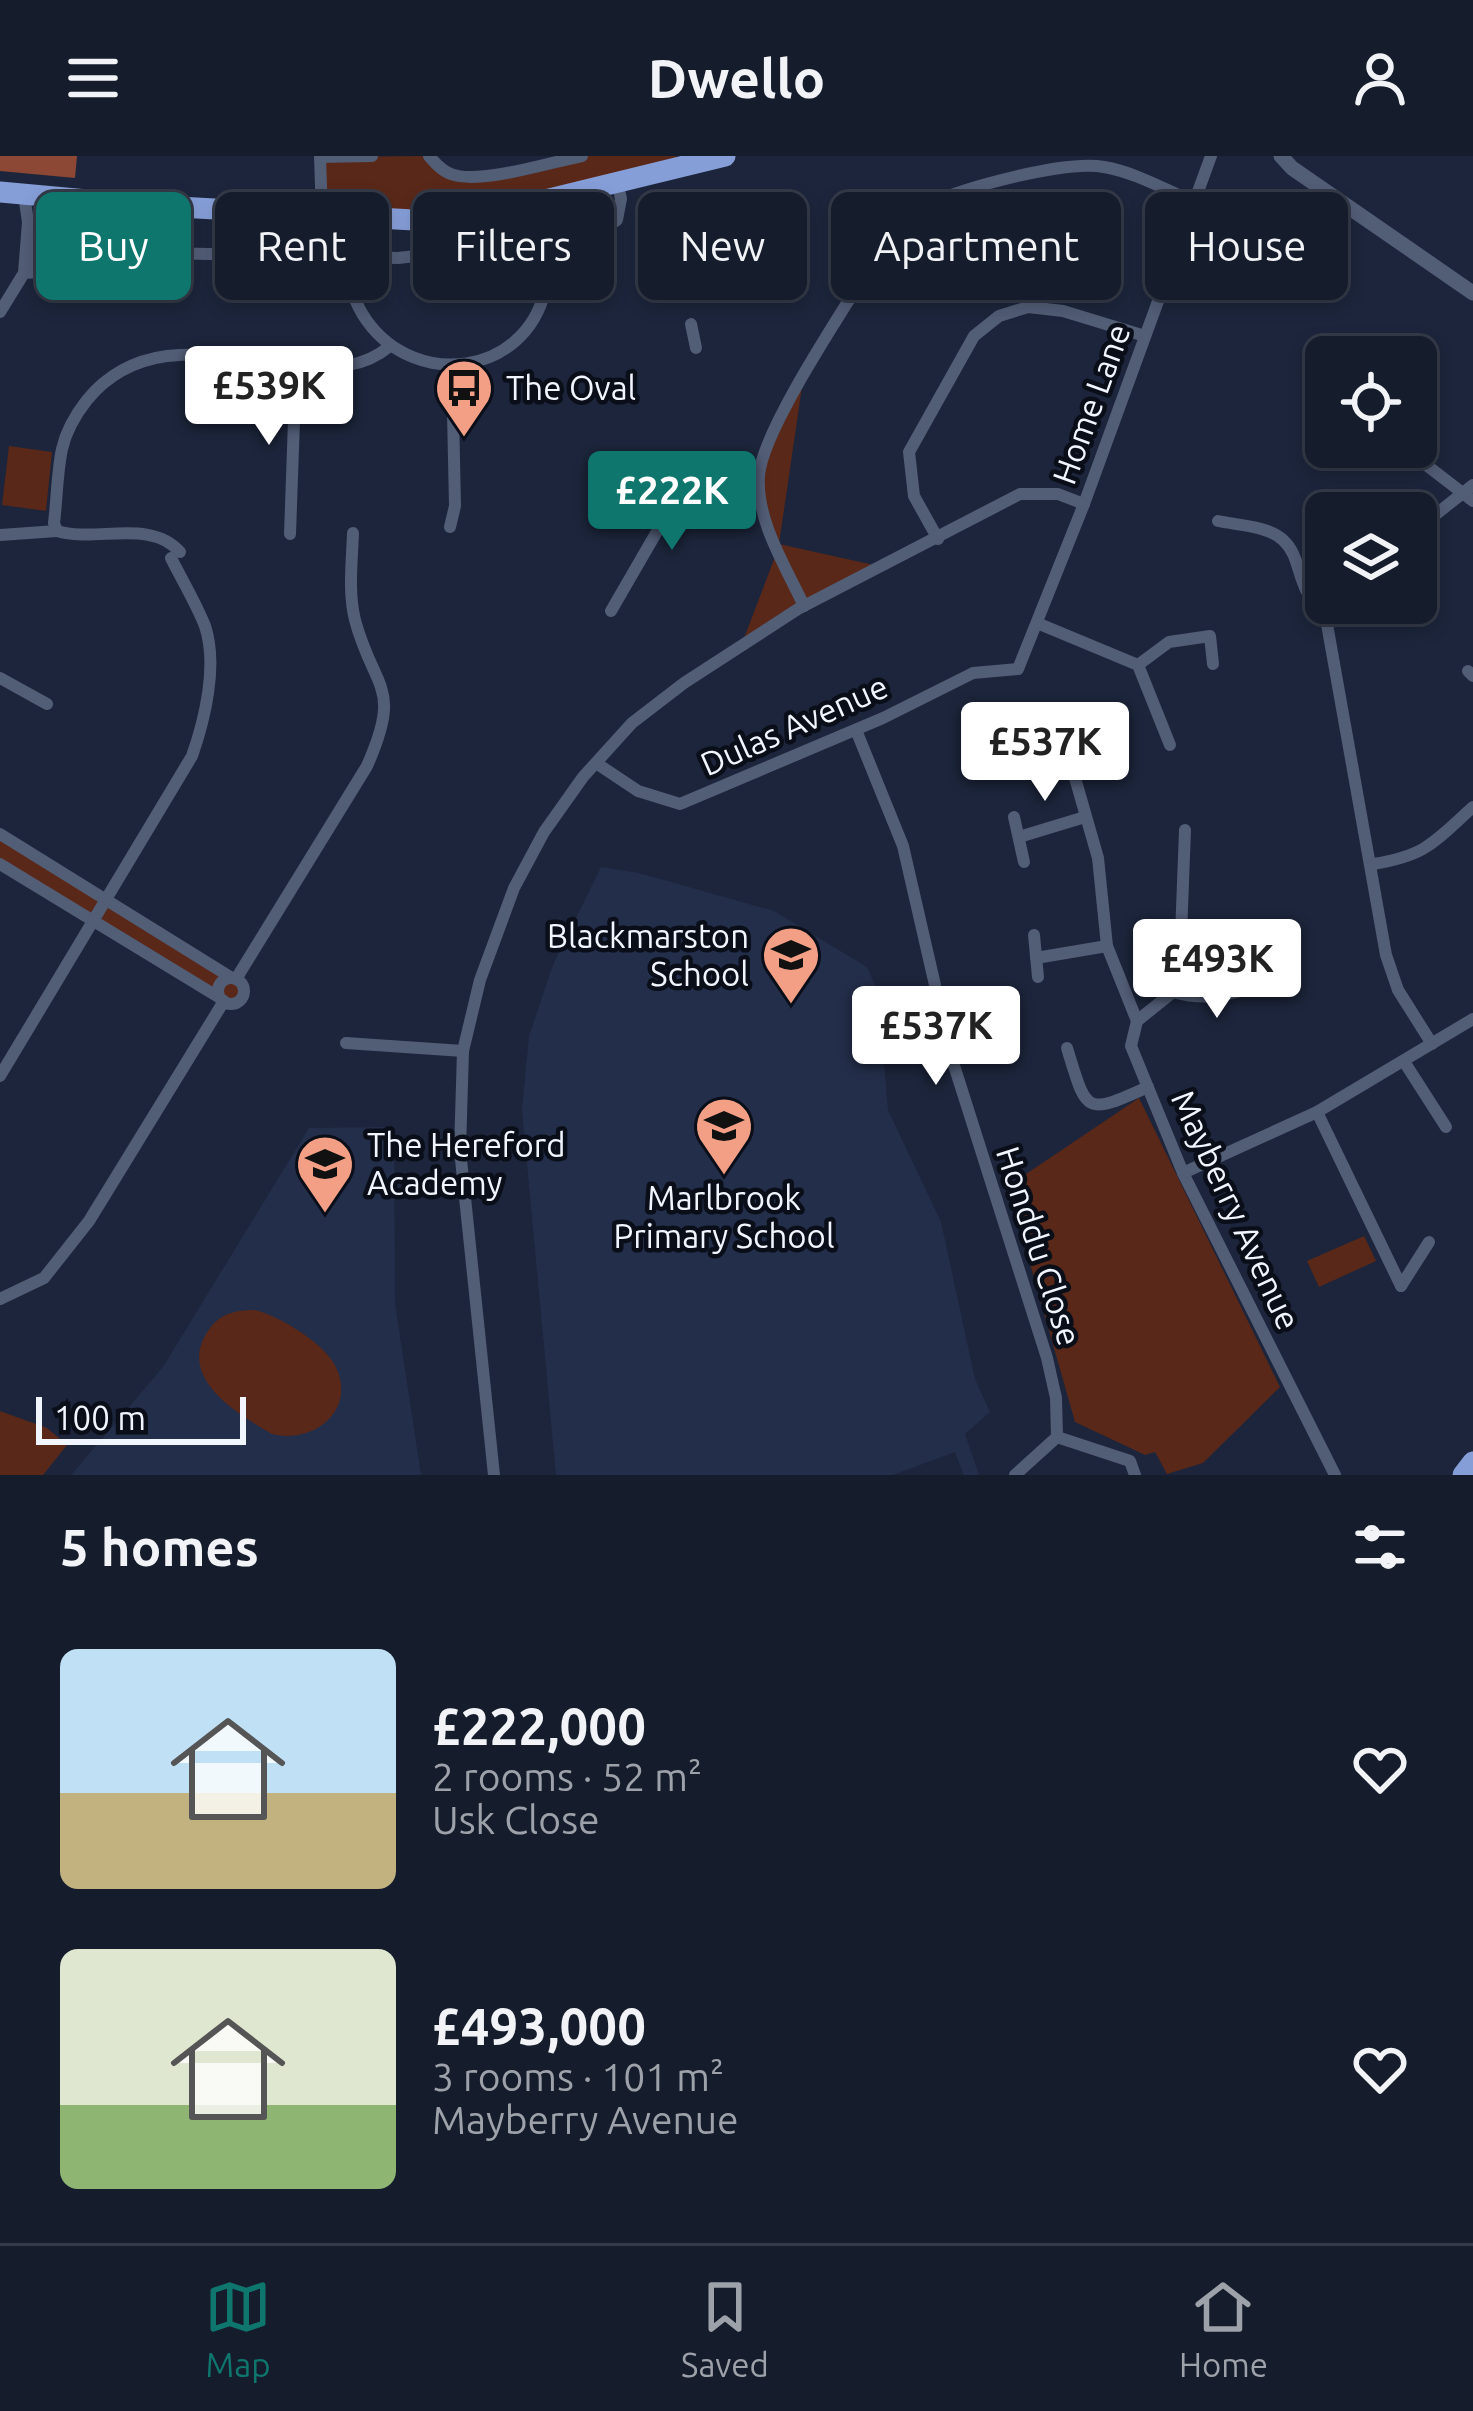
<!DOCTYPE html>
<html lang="en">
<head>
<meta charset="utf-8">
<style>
  :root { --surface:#151c2c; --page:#222938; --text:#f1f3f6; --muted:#9da1a9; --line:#343a48; --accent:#0f766e }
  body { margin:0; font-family:Ubuntu,sans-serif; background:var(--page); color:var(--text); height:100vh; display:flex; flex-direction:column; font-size:45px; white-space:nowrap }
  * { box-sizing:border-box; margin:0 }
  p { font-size:39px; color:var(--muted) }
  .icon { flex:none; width:66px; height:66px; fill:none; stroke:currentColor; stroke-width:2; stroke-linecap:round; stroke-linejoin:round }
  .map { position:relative; height:1319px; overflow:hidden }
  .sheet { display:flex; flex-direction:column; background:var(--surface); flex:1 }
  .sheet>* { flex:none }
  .banner { position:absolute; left:36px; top:36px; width:1401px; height:108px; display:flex; gap:24px }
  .buttons { position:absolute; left:1305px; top:180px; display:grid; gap:24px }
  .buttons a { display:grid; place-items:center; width:132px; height:132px; border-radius:18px; background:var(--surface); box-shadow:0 6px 18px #0003,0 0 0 3px var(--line); font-size:60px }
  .scale { position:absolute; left:36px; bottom:30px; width:210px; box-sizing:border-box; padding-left:12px; border:6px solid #f1f5fe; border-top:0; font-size:33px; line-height:42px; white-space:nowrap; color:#f1f5fe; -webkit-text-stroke:9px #0a0e18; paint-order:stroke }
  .price { position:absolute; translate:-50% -102px; padding:0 27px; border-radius:12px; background:#fff; color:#222; font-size:39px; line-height:78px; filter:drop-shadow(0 3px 6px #0008) }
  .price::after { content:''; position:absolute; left:50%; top:72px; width:36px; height:27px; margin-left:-18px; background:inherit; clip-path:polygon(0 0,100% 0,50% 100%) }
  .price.selected { background:var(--accent); color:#fff }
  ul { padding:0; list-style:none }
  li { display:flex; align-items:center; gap:36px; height:300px; padding:0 60px }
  li span { display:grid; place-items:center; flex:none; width:336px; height:240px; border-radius:18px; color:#555 }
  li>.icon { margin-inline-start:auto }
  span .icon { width:144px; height:144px; fill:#fffc; stroke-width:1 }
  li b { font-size:51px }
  h2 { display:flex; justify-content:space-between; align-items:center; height:144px; padding:0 60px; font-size:51px }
  .tag { padding:0 42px; border-radius:18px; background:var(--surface); box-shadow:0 6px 18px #0003,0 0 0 3px var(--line); font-size:42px; line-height:108px }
  .tag.selected { background:var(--accent); color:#fff }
  header { display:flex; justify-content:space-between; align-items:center; height:156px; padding:0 60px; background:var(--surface); font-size:54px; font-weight:700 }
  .dock { display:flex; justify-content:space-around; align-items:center; height:168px; border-top:3px solid var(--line); background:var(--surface); font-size:33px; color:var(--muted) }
  .dock a { display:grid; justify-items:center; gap:6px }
  .dock .selected { color:var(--accent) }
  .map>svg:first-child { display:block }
</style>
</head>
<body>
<header><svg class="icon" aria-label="menu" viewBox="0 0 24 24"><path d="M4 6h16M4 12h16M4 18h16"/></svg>Dwello<svg class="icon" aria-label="person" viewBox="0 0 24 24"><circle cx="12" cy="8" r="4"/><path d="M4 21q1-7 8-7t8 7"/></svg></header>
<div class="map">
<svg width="1473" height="1319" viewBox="0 0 1473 1319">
  <rect width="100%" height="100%" fill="#1c253b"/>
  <g fill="#232e4a">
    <polygon points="601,711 639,717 774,755 867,811 878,836 888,954 941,1066 975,1223 990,1256 965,1278 979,1319 964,1319 955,1296 893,1319 556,1319 522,954 529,880 553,809"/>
    <polygon points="394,971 395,1147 421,1319 71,1319 163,1211 309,972"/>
  </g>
  <g fill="#592819">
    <polygon points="429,0 456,20 582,0 676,0 679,13 504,54 322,60 320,1"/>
    <polygon points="803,224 779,388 883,411 741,490 778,393 759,319"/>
    <polygon points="9,290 52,296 46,355 2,349"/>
    <polygon points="0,678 236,823 244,833 238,846 227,847 0,708"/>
    <polygon points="1139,942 1280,1231 1203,1307 1167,1318 1155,1296 1145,1299 1075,1266 1008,1030"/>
    <polygon points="1364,1080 1376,1105 1319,1131 1307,1105"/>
    <path d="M255,1154C279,1160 320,1185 333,1206C360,1251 316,1289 272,1278C238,1258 179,1224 206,1178C218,1158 234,1154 255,1154Z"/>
    <polygon points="0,1255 47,1272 67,1289 43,1319 0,1319"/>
  </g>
  <polygon fill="#8c4834" points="0,0 77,0 75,22 0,15"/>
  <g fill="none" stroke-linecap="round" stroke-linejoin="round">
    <g stroke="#525d76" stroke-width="12">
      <polyline points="320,0 322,60"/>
      <path d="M429,0C435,7 442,15 451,18C480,29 551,6 582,0"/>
      <polyline points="320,1 372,0"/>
      <path d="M24,39L28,66L24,117C44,63 49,61 105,52"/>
      <path d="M343,104C348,125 354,147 367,165C416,233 524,220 545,135C549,120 546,103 544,88"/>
      <path d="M0,156L24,117C61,117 79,101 114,96L398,102L589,81L617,64L621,43L618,29"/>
      <polyline points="691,168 696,192"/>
      <polyline points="1315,238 1326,239"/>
      <polyline points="1403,291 1473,345"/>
      <path d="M1218,365C1237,369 1268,370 1283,384C1304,403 1294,433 1325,457"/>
      <polyline points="450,371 455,350 452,209"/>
      <polyline points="1416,374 1473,329"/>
      <polyline points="290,378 296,208"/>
      <polyline points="0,379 57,375"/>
      <polyline points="938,383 914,340 909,296 974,180 999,160 1028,151 1063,155 1145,180"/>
      <path d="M180,396C150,362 96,387 57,375L54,367C57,343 57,317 62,293C66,275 76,258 87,244C141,178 220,201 295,208C332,211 360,215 390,190"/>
      <path d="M804,450C786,411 756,365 759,320C762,271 857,134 886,85C899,70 911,57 929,48C966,31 1065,4 1104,11C1134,16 1164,33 1192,45"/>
      <polyline points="611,455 692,315 708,311 759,319"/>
      <polyline points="1325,457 1386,799 1398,834 1432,888"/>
      <polyline points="1037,467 1138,509 1170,589"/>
      <polyline points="1138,509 1169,486 1210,480 1213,508"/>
      <polyline points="1468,515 1473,520"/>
      <polyline points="0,522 47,548"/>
      <polyline points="856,574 903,690 952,903 1047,1202 1056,1242 1057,1281"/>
      <polyline points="1033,596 1067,594 1098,702 1107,790 1137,865"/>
      <polyline points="596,607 638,635 680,648 883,562 973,517 1018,513 1084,348 1211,0"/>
      <polyline points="1014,661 1024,706"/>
      <polyline points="1185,674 1181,779 1173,836 1137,865 1131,890 1183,1017 1335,1319"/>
      <polyline points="0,678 232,822"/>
      <polyline points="1019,681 1085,661"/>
      <polyline points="0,708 220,842"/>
      <path d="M1373,708C1426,700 1434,686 1473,651"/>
      <polyline points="1034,779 1038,821"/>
      <polyline points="1036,802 1107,790"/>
      <circle cx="231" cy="835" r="13"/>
      <path d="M236,823L367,610C403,529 374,535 355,464C348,436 352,406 353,377"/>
      <path d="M1173,836C1205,845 1227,840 1258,829"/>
      <polyline points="346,887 463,895"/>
      <path d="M1067,892C1087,957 1084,960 1148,931"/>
      <polyline points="1405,907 1446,971"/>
      <path d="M0,920L192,600C205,563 218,509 205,470C196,447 182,424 171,402"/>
      <polyline points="1317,956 1401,1130"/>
      <polyline points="1183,1017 1317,956 1473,863"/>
      <polyline points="1401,1130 1429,1086"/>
      <polyline points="0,1143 44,1122 89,1065 224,845"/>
      <polyline points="1057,1281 1130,1305 1135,1319"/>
      <polyline points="494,1319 460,994 463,895 480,824 514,732 544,676 583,621 632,567 684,527 798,453 1020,338 1058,338 1084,348"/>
      <polyline points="1015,1319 1057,1281"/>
    </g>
    <polyline stroke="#525d76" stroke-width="15" points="1281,0 1292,12 1473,137"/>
    <g stroke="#869ed8" stroke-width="21">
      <polyline points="0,36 142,49 414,64 504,54 725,0"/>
      <polyline points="1463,1319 1473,1306"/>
    </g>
  </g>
  <defs>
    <symbol id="bus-pin" viewBox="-11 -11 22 30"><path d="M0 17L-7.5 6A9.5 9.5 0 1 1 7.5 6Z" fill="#f39f85" stroke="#0a0e18"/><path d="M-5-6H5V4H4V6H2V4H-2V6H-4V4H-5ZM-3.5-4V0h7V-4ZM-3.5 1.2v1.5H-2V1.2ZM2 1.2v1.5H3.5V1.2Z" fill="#111"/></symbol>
    <symbol id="school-pin" viewBox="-11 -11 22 30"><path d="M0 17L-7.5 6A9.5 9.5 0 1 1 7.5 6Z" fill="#f39f85" stroke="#0a0e18"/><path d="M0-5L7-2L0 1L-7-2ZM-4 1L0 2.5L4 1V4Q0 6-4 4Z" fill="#111"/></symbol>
  </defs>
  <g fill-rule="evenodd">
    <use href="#bus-pin" x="431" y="199" width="66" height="90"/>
    <use href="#school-pin" x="758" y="766" width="66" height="90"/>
    <use href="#school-pin" x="691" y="937" width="66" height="90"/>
    <use href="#school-pin" x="292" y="975" width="66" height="90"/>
  </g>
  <g text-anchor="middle" stroke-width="9" stroke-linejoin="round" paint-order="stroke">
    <g font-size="33" fill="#f1f5fe" stroke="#0a0e18" text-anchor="start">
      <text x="506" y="244">The Oval</text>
      <text x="749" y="792" text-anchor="end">Blackmarston<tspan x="749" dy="38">School</tspan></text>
      <text x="367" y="1001">The Hereford<tspan x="367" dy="38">Academy</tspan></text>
      <text x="724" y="1054" text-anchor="middle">Marlbrook<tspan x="724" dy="38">Primary School</tspan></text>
    </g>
    <g font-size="33" fill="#f1f5fe" stroke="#0a0e18">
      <text transform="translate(1091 248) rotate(-70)" y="12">Home Lane</text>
      <text transform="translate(794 569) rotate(-24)" y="12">Dulas Avenue</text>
      <text transform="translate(1236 1054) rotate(65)" y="12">Mayberry Avenue</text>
      <text transform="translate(1039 1090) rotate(72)" y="12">Honddu Close</text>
    </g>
  </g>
</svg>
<div class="buttons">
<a><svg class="icon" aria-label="locate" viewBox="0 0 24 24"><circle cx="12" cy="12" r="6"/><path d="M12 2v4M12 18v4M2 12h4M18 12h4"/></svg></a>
<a><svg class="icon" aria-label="layers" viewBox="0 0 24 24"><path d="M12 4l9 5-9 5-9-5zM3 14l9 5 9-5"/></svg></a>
</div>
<div class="scale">100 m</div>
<b class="price" style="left:269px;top:292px">£539K</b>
<b class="price selected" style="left:672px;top:397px">£222K</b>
<b class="price" style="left:1045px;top:648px">£537K</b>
<b class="price" style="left:1217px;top:865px">£493K</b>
<b class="price" style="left:936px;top:932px">£537K</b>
<div class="banner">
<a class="tag selected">Buy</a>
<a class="tag">Rent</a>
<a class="tag">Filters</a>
<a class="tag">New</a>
<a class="tag">Apartment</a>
<a class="tag">House</a>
</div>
</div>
<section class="sheet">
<h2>5 homes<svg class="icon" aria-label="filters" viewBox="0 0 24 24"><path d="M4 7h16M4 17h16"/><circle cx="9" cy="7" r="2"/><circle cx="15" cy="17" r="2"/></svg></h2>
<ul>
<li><span style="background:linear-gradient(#bfe0f5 60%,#c2b280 0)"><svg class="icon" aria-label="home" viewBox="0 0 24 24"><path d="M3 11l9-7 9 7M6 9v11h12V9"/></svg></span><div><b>£222,000</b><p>2 rooms · 52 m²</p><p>Usk Close</p></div><svg class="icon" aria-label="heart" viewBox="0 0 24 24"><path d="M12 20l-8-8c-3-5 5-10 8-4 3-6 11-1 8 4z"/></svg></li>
<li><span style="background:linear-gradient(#dfe7d0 65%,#8fb573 0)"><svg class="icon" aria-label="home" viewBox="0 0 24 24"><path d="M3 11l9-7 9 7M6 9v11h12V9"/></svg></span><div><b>£493,000</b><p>3 rooms · 101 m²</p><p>Mayberry Avenue</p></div><svg class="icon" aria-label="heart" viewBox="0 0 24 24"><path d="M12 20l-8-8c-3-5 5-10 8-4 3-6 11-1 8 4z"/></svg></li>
</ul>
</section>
<nav class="dock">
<a class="selected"><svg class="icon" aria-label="map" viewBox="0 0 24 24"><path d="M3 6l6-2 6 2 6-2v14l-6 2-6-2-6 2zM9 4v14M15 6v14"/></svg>Map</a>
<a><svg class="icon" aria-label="saved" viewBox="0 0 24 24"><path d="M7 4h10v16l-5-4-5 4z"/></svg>Saved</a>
<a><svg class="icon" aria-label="home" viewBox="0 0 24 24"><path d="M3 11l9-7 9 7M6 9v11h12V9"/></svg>Home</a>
</nav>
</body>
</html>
